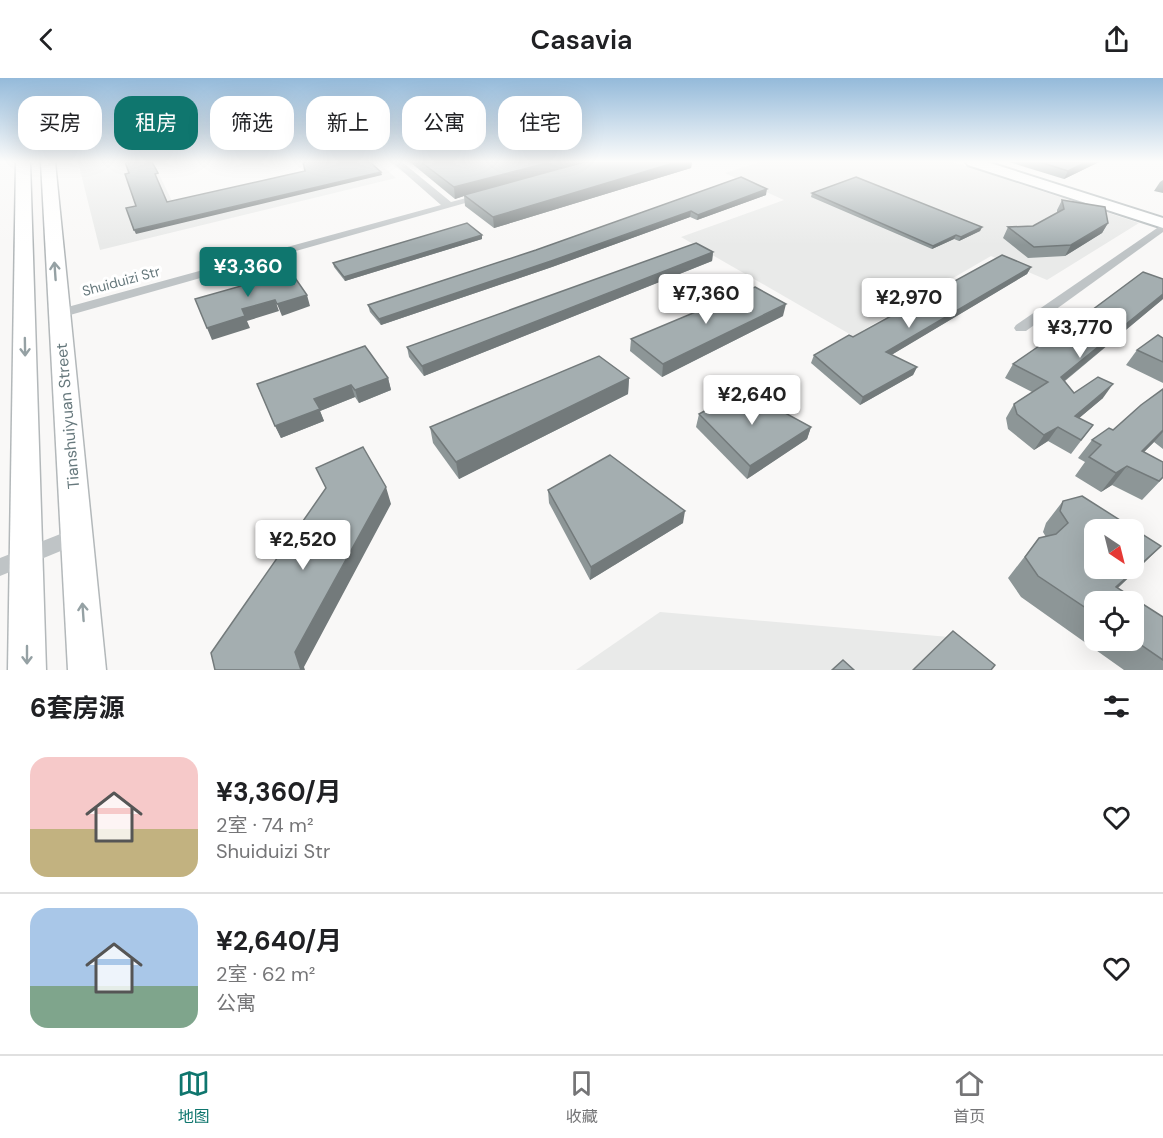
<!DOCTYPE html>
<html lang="zh">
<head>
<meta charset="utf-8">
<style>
  :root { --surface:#fff; --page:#f2f2f2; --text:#202124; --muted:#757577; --line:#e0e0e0; --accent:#0f766e }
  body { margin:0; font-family:"DM Sans","Noto Sans SC",sans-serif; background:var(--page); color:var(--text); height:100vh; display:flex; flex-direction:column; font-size:22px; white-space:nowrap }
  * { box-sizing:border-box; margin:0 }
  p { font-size:20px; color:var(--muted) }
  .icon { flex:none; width:33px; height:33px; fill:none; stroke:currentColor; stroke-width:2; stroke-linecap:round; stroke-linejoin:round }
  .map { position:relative; height:592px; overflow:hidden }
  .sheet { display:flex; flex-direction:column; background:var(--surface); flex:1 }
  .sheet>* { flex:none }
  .top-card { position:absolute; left:18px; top:18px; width:600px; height:54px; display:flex; gap:12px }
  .needle { width:39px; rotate:145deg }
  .controls { position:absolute; left:1084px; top:441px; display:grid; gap:12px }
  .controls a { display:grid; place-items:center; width:60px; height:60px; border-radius:12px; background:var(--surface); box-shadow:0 6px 24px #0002; font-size:30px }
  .price { position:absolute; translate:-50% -51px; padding:0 14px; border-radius:6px; background:#fff; color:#222; font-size:20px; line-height:39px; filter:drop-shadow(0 2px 3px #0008) }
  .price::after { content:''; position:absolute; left:50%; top:36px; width:18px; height:14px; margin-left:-9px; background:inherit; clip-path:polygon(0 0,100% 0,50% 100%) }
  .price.selected { background:var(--accent); color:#fff }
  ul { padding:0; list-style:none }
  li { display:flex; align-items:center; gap:18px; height:150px; padding:0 30px }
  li+li { border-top:2px solid var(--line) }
  li span { display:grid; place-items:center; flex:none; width:168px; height:120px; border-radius:18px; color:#555 }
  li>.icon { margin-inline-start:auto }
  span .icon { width:72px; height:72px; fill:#fffc; stroke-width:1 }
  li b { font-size:26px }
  h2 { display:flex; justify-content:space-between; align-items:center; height:72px; padding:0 30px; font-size:26px }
  .tag { padding:0 21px; border-radius:18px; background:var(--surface); box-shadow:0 6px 24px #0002; font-size:21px; line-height:54px }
  .tag.selected { background:var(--accent); color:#fff }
  header { display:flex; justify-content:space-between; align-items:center; height:78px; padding:0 30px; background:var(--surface); font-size:27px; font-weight:600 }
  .dock { display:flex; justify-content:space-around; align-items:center; height:84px; border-top:2px solid var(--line); background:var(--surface); font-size:16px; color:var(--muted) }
  .dock a { display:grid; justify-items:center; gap:3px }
  .dock .selected { color:var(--accent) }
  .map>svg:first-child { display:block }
</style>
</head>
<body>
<header><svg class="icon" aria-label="back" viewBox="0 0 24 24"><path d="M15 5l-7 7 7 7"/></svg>Casavia<svg class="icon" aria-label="share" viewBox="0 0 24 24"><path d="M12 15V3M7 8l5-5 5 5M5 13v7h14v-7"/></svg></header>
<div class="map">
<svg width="1163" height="592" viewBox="0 0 1163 592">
  <rect width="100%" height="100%" fill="#f9f8f7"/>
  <g fill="#e9eae9">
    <polygon points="78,84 153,84 172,123 350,84 378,84 396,100 100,172"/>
    <polygon points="760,84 953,84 1139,145 1047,202 991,178 853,258 681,159 784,122 725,95"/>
    <polygon points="660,534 949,559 988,592 576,592"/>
  </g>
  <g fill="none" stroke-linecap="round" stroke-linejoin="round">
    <defs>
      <polygon id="secondary" points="966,84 987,84 1163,140 1163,150 968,87"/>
      <g id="primary">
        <polygon points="16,84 30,84 46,592 8,592"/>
        <polygon points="41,84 55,84 106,592 68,592"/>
      </g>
    </defs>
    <use href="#secondary" stroke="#b1b8ba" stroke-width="4"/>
    <use href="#primary" stroke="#b3b8ba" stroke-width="3"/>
    <g fill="#bfc4c6" fill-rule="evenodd">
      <polygon points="392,84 402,84 451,124 485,115 490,118 63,239 58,240 51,236 53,233 441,127"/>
      <polygon points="1163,146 1163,154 1026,253 1016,253 1014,250 1016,247"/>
      <polygon points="78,449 85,451 88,457 85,463 0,498 0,480"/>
    </g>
    <use href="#secondary" fill="#fff" fill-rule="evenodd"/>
    <use href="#primary" fill="#fff" fill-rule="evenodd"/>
  </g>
  <g fill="#8d9697" fill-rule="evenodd">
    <polygon points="410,84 692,84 691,90 494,150 465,128 464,118 455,121"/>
    <polygon points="1009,84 1099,84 1064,101"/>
    <polygon points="741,99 766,117 697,142 690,139 552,189 381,247 370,234 368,227 536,172"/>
    <polygon points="1163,102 1163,115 1154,113 1160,104"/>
    <polygon points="812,115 982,149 980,153 959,163 954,161 932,171 811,119"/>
    <polygon points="1062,122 1108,145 1102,155 1065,178 1028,180 1003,160 1008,149 1033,148 1057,135 1057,132"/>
    <polygon points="482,157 482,161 345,203 334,189 333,185"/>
    <polygon points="713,174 712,183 424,298 409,279 407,269"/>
    <polygon points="1031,189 1027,196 891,277 917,289 913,297 860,327 811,285 814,277 853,259"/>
    <polygon points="1163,221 1065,303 1074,315 1103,320 1079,340 1093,347 1071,376 1048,363 1034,372 1008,351 1006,340 1014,326 1032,314 1005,300 1013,286 1057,258"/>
    <polygon points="783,238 662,299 630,273 631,261"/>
    <polygon points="1163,260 1163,305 1126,287 1137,272"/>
    <polygon points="388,300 391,312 359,325 355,319 320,333 324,343 281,360 257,306"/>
    <polygon points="629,300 628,316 459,401 433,365 430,349"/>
    <polygon points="1163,311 1163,371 1154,364 1144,374 1163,400 1142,422 1112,407 1101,414 1075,398 1085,384 1078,380 1092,362 1113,352"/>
    <polygon points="699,336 811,349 807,361 747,401 696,349"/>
    <polygon points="548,412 683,445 590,502 549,425"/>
    <path d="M1063,423L1140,489L1118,510L1163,539V592H1124L1021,519L1008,500L1039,460L1046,459L1043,454L1046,445ZM1095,524L1134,562H1095Z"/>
  </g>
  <g fill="#737a7b">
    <polygon points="551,84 590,84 464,117 464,118 455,121 454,109"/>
    <polygon points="677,84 692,84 691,90 494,150 493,139"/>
    <polygon points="1086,84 1099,84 1064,101 1068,93"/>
    <polygon points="381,94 382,97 136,156 134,152"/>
    <polygon points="767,111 766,117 697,142 698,137"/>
    <polygon points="691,133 690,139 552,189 381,247 379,241"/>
    <polygon points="1108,145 1102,155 1065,178 1071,167"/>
    <polygon points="982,149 980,153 959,163 961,159"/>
    <polygon points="482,157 482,161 345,203 344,199"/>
    <polygon points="956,157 954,161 932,171 933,168"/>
    <polygon points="713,174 712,183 424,298 422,288"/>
    <polygon points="1031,189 1027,196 883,282 886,274"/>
    <polygon points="1163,216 1163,221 1052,313 1061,299"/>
    <polygon points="307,217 310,228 282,238 277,226"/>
    <polygon points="275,222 279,233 247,243 250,250 212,262 207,250 242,231"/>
    <polygon points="786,226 783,238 662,299 663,286"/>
    <polygon points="917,289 913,297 860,327 863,319"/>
    <polygon points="388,300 391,312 359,325 355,312"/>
    <polygon points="629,300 628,316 459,401 456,384"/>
    <polygon points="1113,306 1103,320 1065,352 1075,338"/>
    <polygon points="351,307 355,319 320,333 324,343 281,360 275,348 314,321"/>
    <polygon points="811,349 807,361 747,401 750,388"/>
    <polygon points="1058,349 1048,363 1034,372 1044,357"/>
    <polygon points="1163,352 1163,354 1154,364 1126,392 1142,373"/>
    <polygon points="1127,388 1112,407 1101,414 1116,395"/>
    <polygon points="386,409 391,426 304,589 305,592 301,592 295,574"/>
    <polygon points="685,433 683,445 590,502 591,489"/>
    <polygon points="1161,468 1140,489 1102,524 1116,509"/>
  </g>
  <g fill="#a4aeb0" stroke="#737a7b" stroke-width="1.5" fill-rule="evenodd">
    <polygon points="125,84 152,84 158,95 155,96 167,124 305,93 303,84 370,84 381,94 134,152 126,130 136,128 125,96 129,95"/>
    <polygon points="421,84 551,84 454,109"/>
    <polygon points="584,84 677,84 493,139 464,117"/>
    <polygon points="1040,84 1086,84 1068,93"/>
    <polygon points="741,99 767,111 698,137 691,133 551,183 379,241 368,227 536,172"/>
    <polygon points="856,99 982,149 961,159 956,157 933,168 812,115"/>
    <polygon points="1062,122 1105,129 1108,145 1071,167 1034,169 1008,149 1033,148 1064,131"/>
    <polygon points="467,145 482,157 344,199 333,185"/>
    <polygon points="696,165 713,174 422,288 407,269"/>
    <polygon points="1002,177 1031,189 886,274 917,289 863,319 814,277 849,257 853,259"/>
    <polygon points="291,194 307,217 277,226 275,222 242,231 245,238 207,250 195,221"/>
    <polygon points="1143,194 1163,201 1163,216 1061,299 1074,315 1098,299 1113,306 1075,338 1093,347 1081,362 1058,349 1044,357 1017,336 1014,326 1048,304 1013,286 1055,257 1057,258"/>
    <polygon points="755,209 786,226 663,286 631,261"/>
    <polygon points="1158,257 1163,260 1163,284 1137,272"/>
    <polygon points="365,268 388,300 355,312 351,307 314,321 320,331 275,348 257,306"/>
    <polygon points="599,278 629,300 456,384 430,349"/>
    <polygon points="1163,311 1163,352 1142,373 1163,384 1163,399 1159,403 1127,388 1116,395 1089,379 1101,367 1092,362 1109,350 1113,352 1141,327"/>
    <polygon points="743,312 811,349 750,388 699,336"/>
    <polygon points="363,369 386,409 295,574 301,592 215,592 211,575 326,410 316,390"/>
    <polygon points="610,377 685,433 591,489 548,412"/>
    <path d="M1082,418L1161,468L1116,509L1163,539V582L1134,562V524H1095V536L1038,498L1025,479L1039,460L1056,456L1068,445L1060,433L1063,423ZM1095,452H1134V490H1095Z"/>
    <polygon points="953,553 995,587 991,592 913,592"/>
    <polygon points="843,582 854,592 832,592"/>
  </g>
  <defs><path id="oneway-shaft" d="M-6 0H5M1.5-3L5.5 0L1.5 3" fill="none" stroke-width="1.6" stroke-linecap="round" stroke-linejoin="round" transform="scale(1.5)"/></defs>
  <g stroke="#95a1a4">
    <use href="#oneway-shaft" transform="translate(55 193) rotate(-94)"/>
    <use href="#oneway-shaft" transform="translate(25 269) rotate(89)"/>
    <use href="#oneway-shaft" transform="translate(83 534) rotate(-94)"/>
    <use href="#oneway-shaft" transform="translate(27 577) rotate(90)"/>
  </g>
  <linearGradient id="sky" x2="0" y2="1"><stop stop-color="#94bada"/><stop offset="0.5" stop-color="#fcfcfb"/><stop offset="1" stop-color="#fcfcfb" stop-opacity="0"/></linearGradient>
  <rect width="1163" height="167" fill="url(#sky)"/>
  <g text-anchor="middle" stroke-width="6" stroke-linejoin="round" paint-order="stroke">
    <g font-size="14" fill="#67797d" stroke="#fff">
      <text transform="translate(121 203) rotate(-15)" y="5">Shuiduizi Str</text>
    </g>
    <g font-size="16" fill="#67797d" stroke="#fff">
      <text transform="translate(67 338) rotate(-95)" y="6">Tianshuiyuan Street</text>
    </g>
  </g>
</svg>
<div class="controls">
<a><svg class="needle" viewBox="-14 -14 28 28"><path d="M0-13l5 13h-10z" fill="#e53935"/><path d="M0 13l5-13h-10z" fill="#757577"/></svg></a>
<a><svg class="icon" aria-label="locate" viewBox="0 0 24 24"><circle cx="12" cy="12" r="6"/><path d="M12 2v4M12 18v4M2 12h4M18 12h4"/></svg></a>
</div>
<b class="price selected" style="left:248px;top:220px">¥3,360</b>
<b class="price" style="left:706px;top:247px">¥7,360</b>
<b class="price" style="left:909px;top:251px">¥2,970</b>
<b class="price" style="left:1080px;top:281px">¥3,770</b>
<b class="price" style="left:752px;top:348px">¥2,640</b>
<b class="price" style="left:303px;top:493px">¥2,520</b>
<div class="top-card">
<a class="tag">买房</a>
<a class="tag selected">租房</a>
<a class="tag">筛选</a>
<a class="tag">新上</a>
<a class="tag">公寓</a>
<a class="tag">住宅</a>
</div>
</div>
<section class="sheet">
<h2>6套房源<svg class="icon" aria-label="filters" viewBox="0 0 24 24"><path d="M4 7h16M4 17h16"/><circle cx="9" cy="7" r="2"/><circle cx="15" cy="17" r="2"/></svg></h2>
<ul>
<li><span style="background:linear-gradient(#f6c9c9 60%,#c2b280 0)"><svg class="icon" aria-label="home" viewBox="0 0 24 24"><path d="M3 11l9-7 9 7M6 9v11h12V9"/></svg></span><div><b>¥3,360/月</b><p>2室 · 74 m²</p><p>Shuiduizi Str</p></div><svg class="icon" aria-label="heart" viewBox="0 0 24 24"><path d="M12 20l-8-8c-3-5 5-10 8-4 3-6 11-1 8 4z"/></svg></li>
<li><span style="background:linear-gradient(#a9c7e8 65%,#7fa58c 0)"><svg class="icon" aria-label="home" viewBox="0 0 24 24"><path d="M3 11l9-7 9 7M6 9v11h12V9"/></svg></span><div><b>¥2,640/月</b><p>2室 · 62 m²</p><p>公寓</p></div><svg class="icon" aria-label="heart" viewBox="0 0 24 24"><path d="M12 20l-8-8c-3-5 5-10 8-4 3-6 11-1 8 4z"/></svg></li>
</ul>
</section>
<nav class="dock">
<a class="selected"><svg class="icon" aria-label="map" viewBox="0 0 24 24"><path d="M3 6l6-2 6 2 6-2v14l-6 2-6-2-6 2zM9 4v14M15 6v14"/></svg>地图</a>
<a><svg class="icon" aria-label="saved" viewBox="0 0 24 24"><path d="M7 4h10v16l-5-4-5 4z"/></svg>收藏</a>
<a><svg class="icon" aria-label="home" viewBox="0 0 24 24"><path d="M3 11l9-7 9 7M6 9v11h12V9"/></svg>首页</a>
</nav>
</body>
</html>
